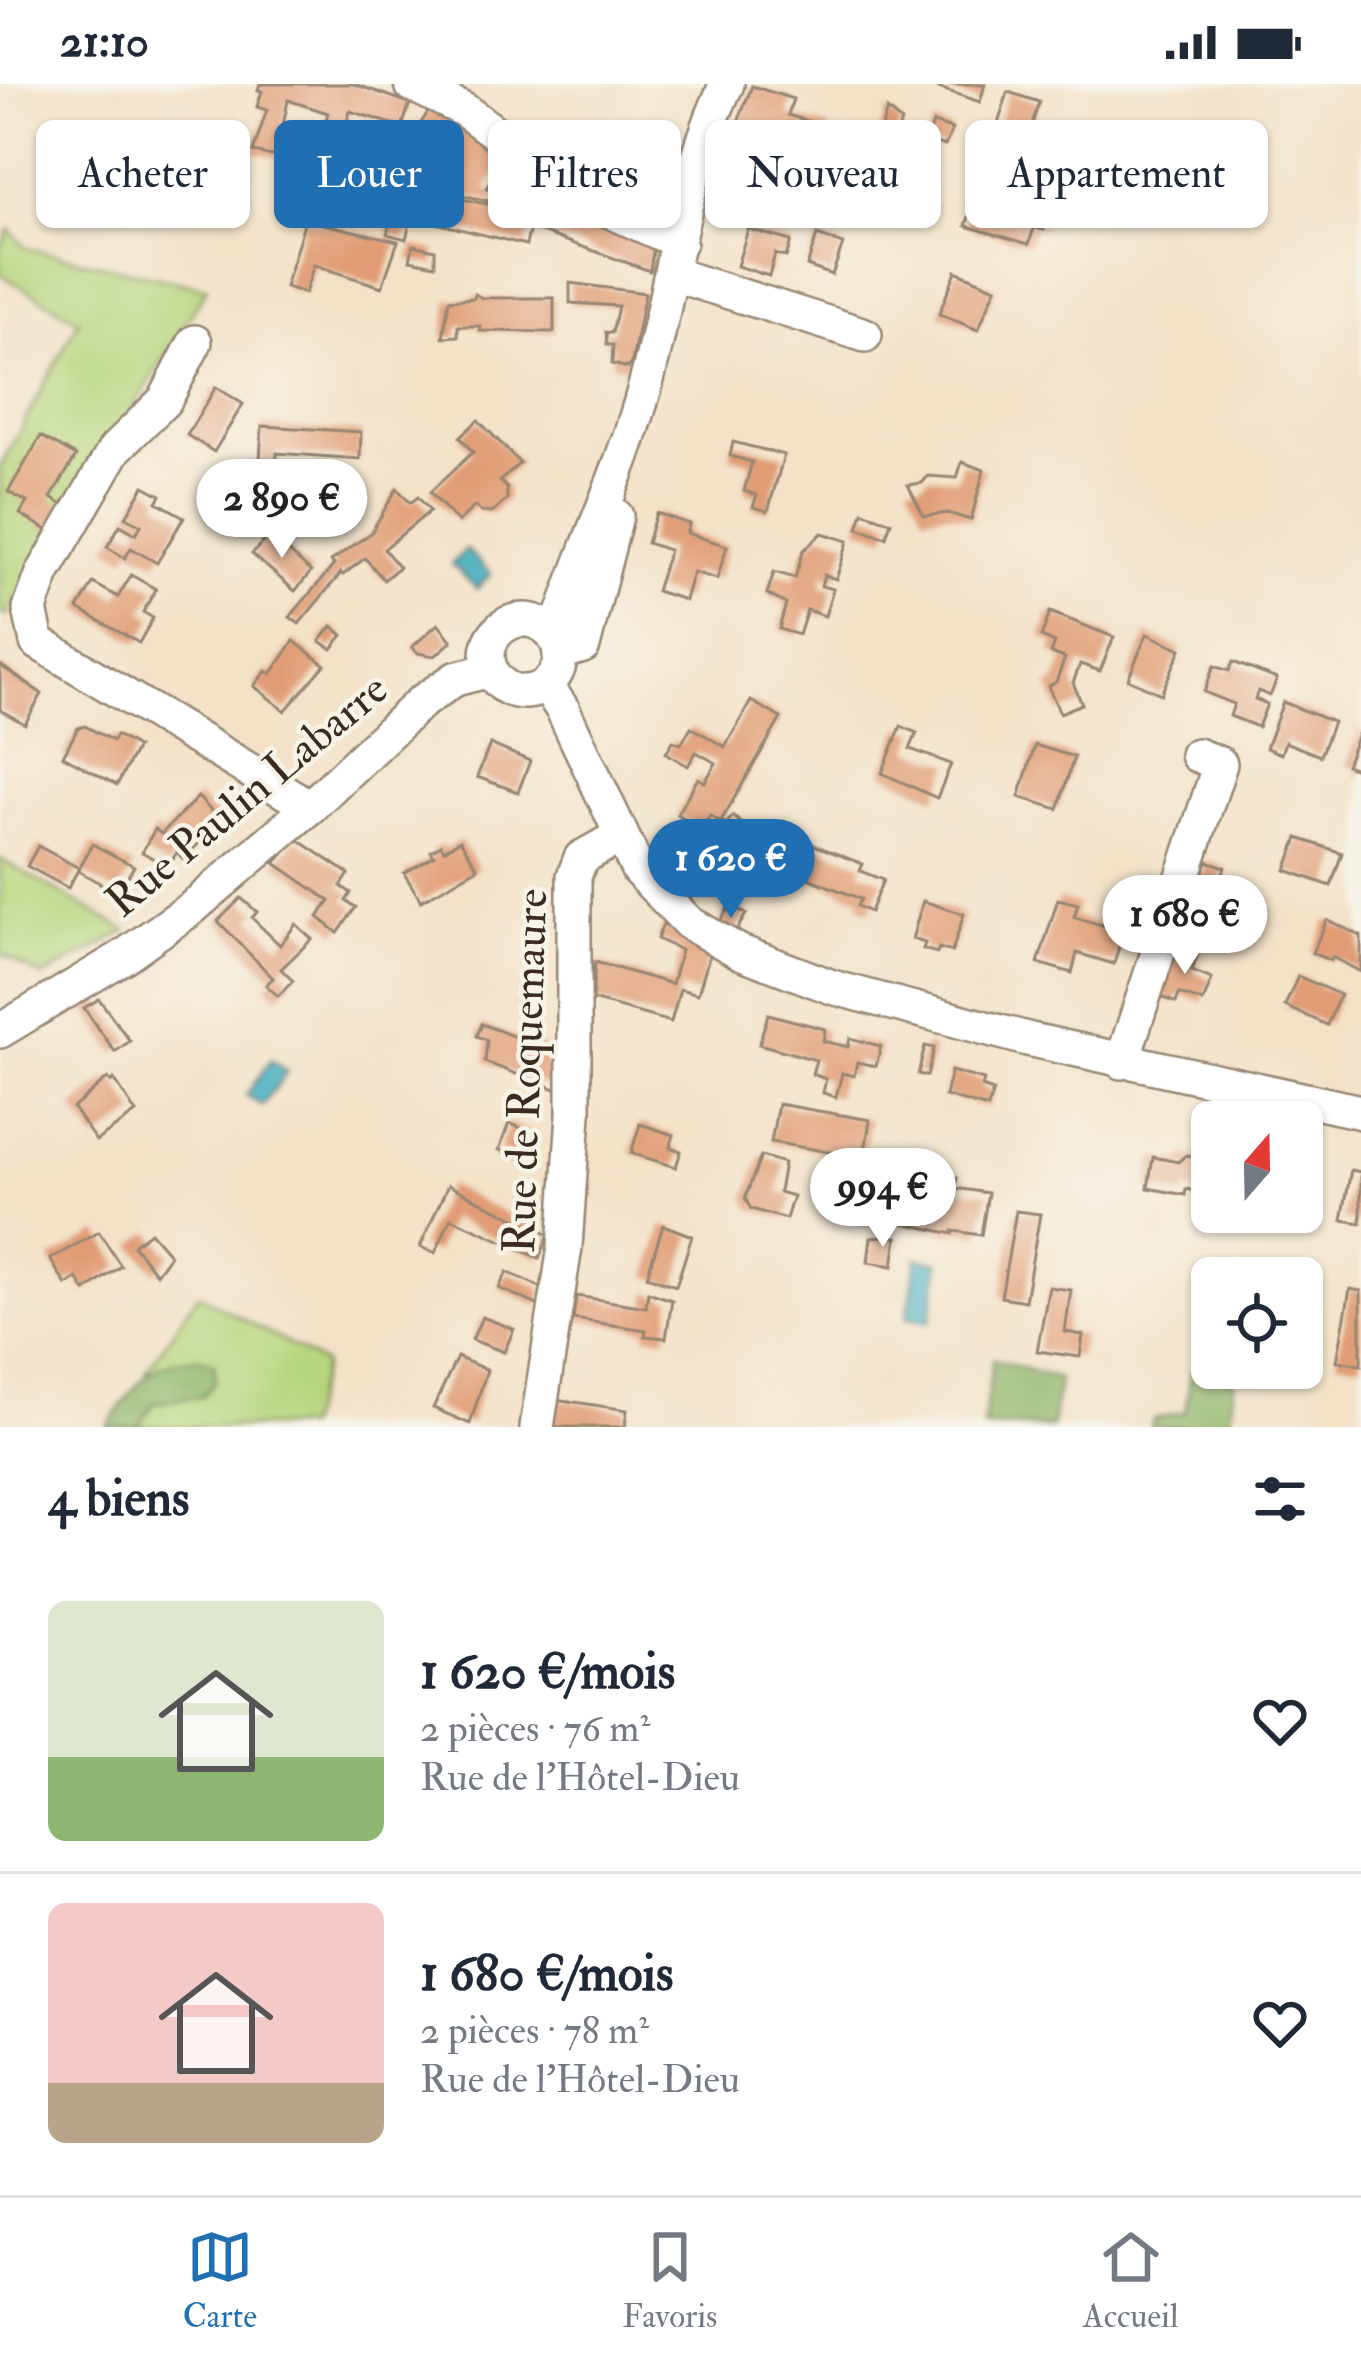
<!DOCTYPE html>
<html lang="fr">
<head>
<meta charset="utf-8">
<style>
  :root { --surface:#fff; --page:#f2f2f3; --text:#1f2937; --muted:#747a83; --line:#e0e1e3; --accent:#1f6fb2 }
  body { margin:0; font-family:"IM FELL Double Pica",serif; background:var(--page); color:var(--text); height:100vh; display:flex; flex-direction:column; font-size:45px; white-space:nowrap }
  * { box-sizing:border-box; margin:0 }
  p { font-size:39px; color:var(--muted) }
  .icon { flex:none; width:66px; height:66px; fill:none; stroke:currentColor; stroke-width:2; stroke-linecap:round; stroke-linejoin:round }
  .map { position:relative; height:1343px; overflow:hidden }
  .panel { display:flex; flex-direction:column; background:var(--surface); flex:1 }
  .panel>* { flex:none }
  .top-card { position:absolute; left:36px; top:36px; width:1290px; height:108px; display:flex; gap:24px }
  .needle { width:78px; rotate:20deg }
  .controls { position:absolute; left:1191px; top:1017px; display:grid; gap:24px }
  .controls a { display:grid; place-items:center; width:132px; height:132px; border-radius:18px; background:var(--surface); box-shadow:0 3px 9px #0004; font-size:60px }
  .price { position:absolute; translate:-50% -102px; padding:0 27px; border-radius:42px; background:#fff; color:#222; font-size:39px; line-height:78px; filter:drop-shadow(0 3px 6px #0008) }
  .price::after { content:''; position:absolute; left:50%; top:72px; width:36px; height:27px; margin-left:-18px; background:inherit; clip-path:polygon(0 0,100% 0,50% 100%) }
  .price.current { background:var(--accent); color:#fff }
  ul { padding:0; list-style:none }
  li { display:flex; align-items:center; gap:36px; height:300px; padding:0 48px }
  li+li { border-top:3px solid var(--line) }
  li span { display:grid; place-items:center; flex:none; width:336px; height:240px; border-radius:18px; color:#555 }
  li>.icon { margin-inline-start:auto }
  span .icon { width:144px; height:144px; fill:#fffc; stroke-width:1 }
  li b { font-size:51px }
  h2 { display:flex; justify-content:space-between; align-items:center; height:144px; padding:0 48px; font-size:51px }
  .chip { padding:0 42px; border-radius:18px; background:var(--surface); box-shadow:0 3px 9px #0004; font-size:42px; line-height:108px }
  .chip.current { background:var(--accent); color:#fff }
  .status { display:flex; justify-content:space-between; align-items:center; height:84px; padding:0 60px; background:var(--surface); direction:ltr }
  .status svg { height:33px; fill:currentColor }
  .tab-bar { display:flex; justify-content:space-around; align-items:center; height:168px; border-top:3px solid var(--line); background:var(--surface); font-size:33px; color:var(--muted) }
  .tab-bar a { display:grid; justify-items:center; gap:6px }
  .tab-bar .current { color:var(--accent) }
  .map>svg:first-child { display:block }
</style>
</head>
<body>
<div class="status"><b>21:10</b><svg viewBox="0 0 49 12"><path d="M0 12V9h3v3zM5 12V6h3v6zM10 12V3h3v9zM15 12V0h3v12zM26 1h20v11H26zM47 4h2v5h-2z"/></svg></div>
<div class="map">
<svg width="1361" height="1343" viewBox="0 0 1361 1343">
  <rect width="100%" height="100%" fill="#f7f3e8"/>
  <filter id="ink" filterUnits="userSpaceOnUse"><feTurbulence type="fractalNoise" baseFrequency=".00833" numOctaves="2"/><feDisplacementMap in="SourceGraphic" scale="24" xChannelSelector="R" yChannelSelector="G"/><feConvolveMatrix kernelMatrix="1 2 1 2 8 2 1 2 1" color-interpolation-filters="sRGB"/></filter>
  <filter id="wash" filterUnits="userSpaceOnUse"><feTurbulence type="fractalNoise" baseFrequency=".004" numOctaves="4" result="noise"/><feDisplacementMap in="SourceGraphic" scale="48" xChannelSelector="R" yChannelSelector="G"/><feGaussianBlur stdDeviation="2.7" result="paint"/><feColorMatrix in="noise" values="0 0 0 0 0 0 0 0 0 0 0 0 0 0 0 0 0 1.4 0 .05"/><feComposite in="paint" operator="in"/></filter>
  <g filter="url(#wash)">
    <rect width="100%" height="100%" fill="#f3e2c8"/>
    <g fill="#b6d67d" stroke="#78804e" stroke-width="3">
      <polygon points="10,145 25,164 207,204 6,532 0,529 0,384 79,236 0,190 0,165"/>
      <polygon points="0,775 127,847 42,893 0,869"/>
      <polygon points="198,1210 324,1280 305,1343 138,1343 154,1319 203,1312 157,1286 146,1288"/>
    </g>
    <g fill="#90b76c" stroke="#667045" stroke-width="3">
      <path d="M200,1274L215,1281L214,1298L203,1312L154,1319L138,1343H107C136,1302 145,1278 200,1274Z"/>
      <polygon points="993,1275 1059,1295 1052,1343 983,1343"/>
      <polygon points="1191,1287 1234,1297 1229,1343 1150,1343 1153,1335 1185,1328"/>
    </g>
    <g fill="#40acbf" stroke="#3e6b6e" stroke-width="3">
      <polygon points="466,465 491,490 477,505 452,480"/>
      <polygon points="271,976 287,988 262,1022 246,1011"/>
      <polygon points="917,1174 940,1178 930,1238 907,1234"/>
    </g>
    <g id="blocks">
      <g fill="#e19c75">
        <polygon points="260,0 354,0 410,19 402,43 350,27 334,85 314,81 328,29 288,16 277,73 253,68 267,26 257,23 262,7 258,6"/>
        <polygon points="927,0 985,0 980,18"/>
        <polygon points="752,2 793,15 788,31 830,44 825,60 814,57 811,65 804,64 803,68 734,48"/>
        <polygon points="1008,8 1039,18 1011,108 1020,111 1016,128 1046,134 1044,146 1034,144 1029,160 966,142"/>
        <polygon points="434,19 510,69 487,104 495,110 494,118 382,94 390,65 416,73 434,46 421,39"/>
        <polygon points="887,26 901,38 892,61 877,56"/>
        <polygon points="289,39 316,47 307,79 280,71"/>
        <polygon points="933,39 952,45 945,62 932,58 928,52"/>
        <polygon points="890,61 921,72 903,123 882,116 884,109 875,105"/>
        <polygon points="845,70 868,77 860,102 836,95"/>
        <polygon points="725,71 746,77 737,105 724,101 727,92 720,89"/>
        <polygon points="617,77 657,96 643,126 603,107"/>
        <polygon points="537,108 655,155 650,187 530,144 526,161 439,140 444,126 438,125 440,111 531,128"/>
        <polygon points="396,115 409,118 407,126 413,128 406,155 387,150"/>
        <polygon points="924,116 936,121 931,134 919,129"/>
        <polygon points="305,136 398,157 382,203 314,181 305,209 285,203"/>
        <polygon points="748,145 791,157 786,173 775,170 769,192 737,182"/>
        <polygon points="817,151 843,160 832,191 807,182"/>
        <polygon points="413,161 435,166 435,181 410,176"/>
        <polygon points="956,187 996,204 978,246 939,230"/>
        <polygon points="570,199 645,209 632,277 628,284 612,280 613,261 607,261 606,248 612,249 618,222 570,219"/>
        <polygon points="475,210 482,214 554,214 554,248 480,247 480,242 458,242 458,252 443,253 449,216 474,214"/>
        <polygon points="216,303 243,320 214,368 187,351"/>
        <polygon points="478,336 520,379 500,397 507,404 507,415 492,429 481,428 475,422 458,438 430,408 473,368 460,353"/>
        <polygon points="262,342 361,348 360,375 277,369 276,389 270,388 269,395 259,393"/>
        <polygon points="41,352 76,372 51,414 66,423 52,449 20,430 27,418 8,408"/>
        <polygon points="733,358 784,371 768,427 753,423 757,411 744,407 752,378 730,372"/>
        <polygon points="962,378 984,386 971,436 948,429 924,432 908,401 922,399 928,392 957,394"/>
        <polygon points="144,402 161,411 157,418 184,433 157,479 131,464 125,474 107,463 120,441 136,450 141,441 126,433"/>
        <polygon points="397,404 410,419 418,413 430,427 384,465 399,483 384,496 365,474 343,491 341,489 299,540 290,533 334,481 331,477 371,449"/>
        <polygon points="863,428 891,438 886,453 858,444"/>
        <polygon points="656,429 689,440 687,449 727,462 717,495 693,488 685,516 656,507 669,466 647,459"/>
        <polygon points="275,445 288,457 283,462 311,488 295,507 252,470"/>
        <polygon points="822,449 848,457 836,495 824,491 821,502 833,505 825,532 807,526 799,551 779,545 786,520 767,510 774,488 795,494 803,467"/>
        <polygon points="131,491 156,505 143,528 153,534 139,559 78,525 93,499 118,513"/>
        <polygon points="1050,528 1114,553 1100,587 1080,580 1073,599 1082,620 1060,629 1048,602 1056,598 1065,574 1051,569 1055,559 1041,553"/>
        <polygon points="438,540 452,557 435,572 418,569 412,563"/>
        <polygon points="332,542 343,551 332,565 320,557"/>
        <polygon points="1147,550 1181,565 1161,610 1128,595"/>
        <polygon points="294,557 325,581 285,627 254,602 266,587 271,590"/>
        <polygon points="1233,578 1277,595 1270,612 1258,607 1255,615 1267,620 1258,643 1230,632 1234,620 1204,608 1214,582 1229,587"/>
        <polygon points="0,581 42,610 25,640 0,626"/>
        <polygon points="751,617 781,634 721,737 726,740 733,732 751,749 688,816 654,780 679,755 689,765 718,736 710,731 702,745 677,730 698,694 705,698 716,679 696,668 688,682 666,669 673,657 681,660 691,643 725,663"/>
        <polygon points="1283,618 1333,638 1320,672 1285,658 1281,670 1266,664"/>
        <polygon points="85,642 113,657 116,651 137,663 117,701 63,672 78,644"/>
        <polygon points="901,642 917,649 910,665 951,680 937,714 882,689"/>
        <polygon points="1361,643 1361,694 1356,692 1358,686 1346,681"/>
        <polygon points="490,660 530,677 518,708 477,693"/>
        <polygon points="1035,661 1074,673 1058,725 1019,713"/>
        <polygon points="198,713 221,737 183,775 177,768 168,783 142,768 155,745 161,750"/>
        <polygon points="1298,754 1342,769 1331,802 1286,786"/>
        <polygon points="297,755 349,790 341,802 351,809 346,817 356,823 338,849 318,833 330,817 275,779"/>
        <polygon points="460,756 478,784 421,817 404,789 434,772 431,767 441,761 444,766"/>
        <polygon points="804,757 863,780 860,787 883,796 870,828 857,822 861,815 808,794 809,789 795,783"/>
        <polygon points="92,760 134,782 118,809 78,787"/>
        <polygon points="38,762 79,784 68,804 27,782"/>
        <polygon points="762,772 774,780 761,804 748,796"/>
        <polygon points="1207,777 1225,783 1214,815 1196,809"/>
        <polygon points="241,814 257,828 252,834 280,861 296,840 312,855 281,885 293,897 278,912 266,901 273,894 218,837"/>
        <polygon points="1058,815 1078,820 1074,833 1123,847 1114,880 1077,869 1072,889 1038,879"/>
        <polygon points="923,817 964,830 952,868 939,864 937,869 923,865 925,859 912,855"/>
        <polygon points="730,821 746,830 733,852 716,844"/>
        <polygon points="1327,836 1361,852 1361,888 1332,873 1331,877 1312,869"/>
        <polygon points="663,840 712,862 698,910 680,905 671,938 592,916 595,878 672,900 681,866 657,855"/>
        <polygon points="1179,859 1199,866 1192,887 1212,895 1203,918 1179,910 1176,919 1159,912"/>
        <polygon points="1298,892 1340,911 1327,941 1285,922"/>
        <polygon points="99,915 130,957 115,968 84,924"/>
        <polygon points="768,930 825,945 823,957 848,963 850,954 881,962 876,982 857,978 854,992 842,989 836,1013 823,1009 826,995 812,990 816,976 759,960"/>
        <polygon points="482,940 562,971 558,1006 485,978 487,956 477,952"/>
        <polygon points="925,962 934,964 927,992 918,990"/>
        <polygon points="951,987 984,996 982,1003 993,1007 988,1024 945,1012"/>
        <polygon points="108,994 111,998 114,995 136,1029 96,1057 73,1024"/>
        <polygon points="778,1020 870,1036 864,1074 771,1058"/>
        <polygon points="509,1039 535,1050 525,1076 499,1066"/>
        <polygon points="640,1040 674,1051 670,1063 681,1067 676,1083 631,1069"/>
        <polygon points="1186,1071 1206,1074 1200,1108 1186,1105 1185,1111 1148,1104 1153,1073 1178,1078"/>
        <polygon points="761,1072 784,1079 779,1108 793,1112 786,1135 751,1125 745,1114"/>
        <polygon points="1351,1086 1361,1088 1361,1139 1342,1136"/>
        <polygon points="915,1088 957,1094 955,1104 988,1109 981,1151 953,1147 953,1150 899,1138 907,1096 914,1097"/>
        <polygon points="448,1101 549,1151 539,1174 451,1134 435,1169 420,1163"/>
        <polygon points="1016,1127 1040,1130 1025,1217 1001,1213"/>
        <polygon points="663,1141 692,1152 676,1202 647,1192"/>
        <polygon points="99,1148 121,1182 85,1207 77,1194 66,1201 50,1175"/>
        <polygon points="150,1148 170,1171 156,1190 133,1161"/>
        <polygon points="886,1152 897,1153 893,1182 868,1178 871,1153"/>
        <polygon points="507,1188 542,1204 540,1222 499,1204"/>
        <polygon points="1049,1203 1071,1206 1065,1248 1083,1251 1080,1273 1037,1267"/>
        <polygon points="1350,1205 1361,1207 1361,1281 1337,1277"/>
        <polygon points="648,1208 672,1216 666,1254 645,1252 646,1246 573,1235 576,1212 646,1223"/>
        <polygon points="482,1233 514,1245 504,1268 472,1256"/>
        <polygon points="457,1273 487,1286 470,1340 433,1324"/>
        <polygon points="555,1315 627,1326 625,1343 552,1343"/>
      </g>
    </g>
  </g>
  <g filter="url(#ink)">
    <use href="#blocks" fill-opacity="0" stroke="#978673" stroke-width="3"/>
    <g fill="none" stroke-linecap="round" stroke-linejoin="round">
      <defs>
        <g id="minor">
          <polyline points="411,0 464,26 588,117 679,158"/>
          <polyline points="672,190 865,251"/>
          <polyline points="195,258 165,316 115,365 43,489 30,525 37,558 310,723"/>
          <circle cx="524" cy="572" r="36"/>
          <path d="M555,555C581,469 622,389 645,303C673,203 681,93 727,0"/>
          <polyline points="560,569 583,562 616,432"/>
          <polyline points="546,601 563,626 638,786 689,839 740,868 832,903 1027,955 1361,1028"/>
          <polyline points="0,947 123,873 192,824 310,723 420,619 455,595 490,586"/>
          <polyline points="1122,978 1220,680 1197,671"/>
          <polyline points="537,1343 565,1163 574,1030 574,792 581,774 620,752"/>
        </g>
      </defs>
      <use href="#minor" stroke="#978673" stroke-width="38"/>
      <use href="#minor" stroke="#fff" stroke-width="33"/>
    </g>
  </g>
  <g text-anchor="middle" stroke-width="9" stroke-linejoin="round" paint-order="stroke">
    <g font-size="45" fill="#3b2a1e" stroke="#f7f3e8">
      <text transform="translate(246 710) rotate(-40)" y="16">Rue Paulin Labarre</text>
      <text transform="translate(524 987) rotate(-88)" y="16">Rue de Roquemaure</text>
    </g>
  </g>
</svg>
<div class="controls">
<a><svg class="needle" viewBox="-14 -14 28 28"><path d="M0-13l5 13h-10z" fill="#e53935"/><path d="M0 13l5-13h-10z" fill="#747a83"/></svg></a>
<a><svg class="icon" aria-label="locate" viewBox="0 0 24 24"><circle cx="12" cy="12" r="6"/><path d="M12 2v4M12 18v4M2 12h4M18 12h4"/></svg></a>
</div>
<b class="price" style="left:282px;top:477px">2 890 €</b>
<b class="price current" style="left:731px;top:837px">1 620 €</b>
<b class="price" style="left:1185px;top:893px">1 680 €</b>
<b class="price" style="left:883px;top:1166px">994 €</b>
<div class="top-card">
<a class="chip">Acheter</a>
<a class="chip current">Louer</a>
<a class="chip">Filtres</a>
<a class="chip">Nouveau</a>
<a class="chip">Appartement</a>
</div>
</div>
<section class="panel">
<h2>4 biens<svg class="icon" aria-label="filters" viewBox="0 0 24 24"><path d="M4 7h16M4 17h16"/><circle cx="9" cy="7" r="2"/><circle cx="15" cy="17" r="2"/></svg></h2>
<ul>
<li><span style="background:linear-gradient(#dfe7d0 65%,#8fb573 0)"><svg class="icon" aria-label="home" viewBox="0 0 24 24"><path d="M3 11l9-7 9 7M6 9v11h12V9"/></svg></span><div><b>1 620 €/mois</b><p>2 pièces · 76 m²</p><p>Rue de l'Hôtel-Dieu</p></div><svg class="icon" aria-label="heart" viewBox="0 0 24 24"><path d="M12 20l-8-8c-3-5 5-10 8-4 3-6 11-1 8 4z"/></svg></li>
<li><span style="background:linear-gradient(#f6c9c9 75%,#b9a48a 0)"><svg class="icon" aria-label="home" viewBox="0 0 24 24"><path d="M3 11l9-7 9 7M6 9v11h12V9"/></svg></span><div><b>1 680 €/mois</b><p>2 pièces · 78 m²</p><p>Rue de l'Hôtel-Dieu</p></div><svg class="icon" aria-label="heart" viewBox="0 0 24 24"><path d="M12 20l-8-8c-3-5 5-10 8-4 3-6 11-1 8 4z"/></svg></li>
</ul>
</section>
<nav class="tab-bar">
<a class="current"><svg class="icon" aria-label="map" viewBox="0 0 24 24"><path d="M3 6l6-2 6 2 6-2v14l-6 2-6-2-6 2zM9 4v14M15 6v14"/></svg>Carte</a>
<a><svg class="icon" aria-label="saved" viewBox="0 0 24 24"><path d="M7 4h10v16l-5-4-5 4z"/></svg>Favoris</a>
<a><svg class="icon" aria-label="home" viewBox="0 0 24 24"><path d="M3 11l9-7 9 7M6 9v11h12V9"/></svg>Accueil</a>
</nav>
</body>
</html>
